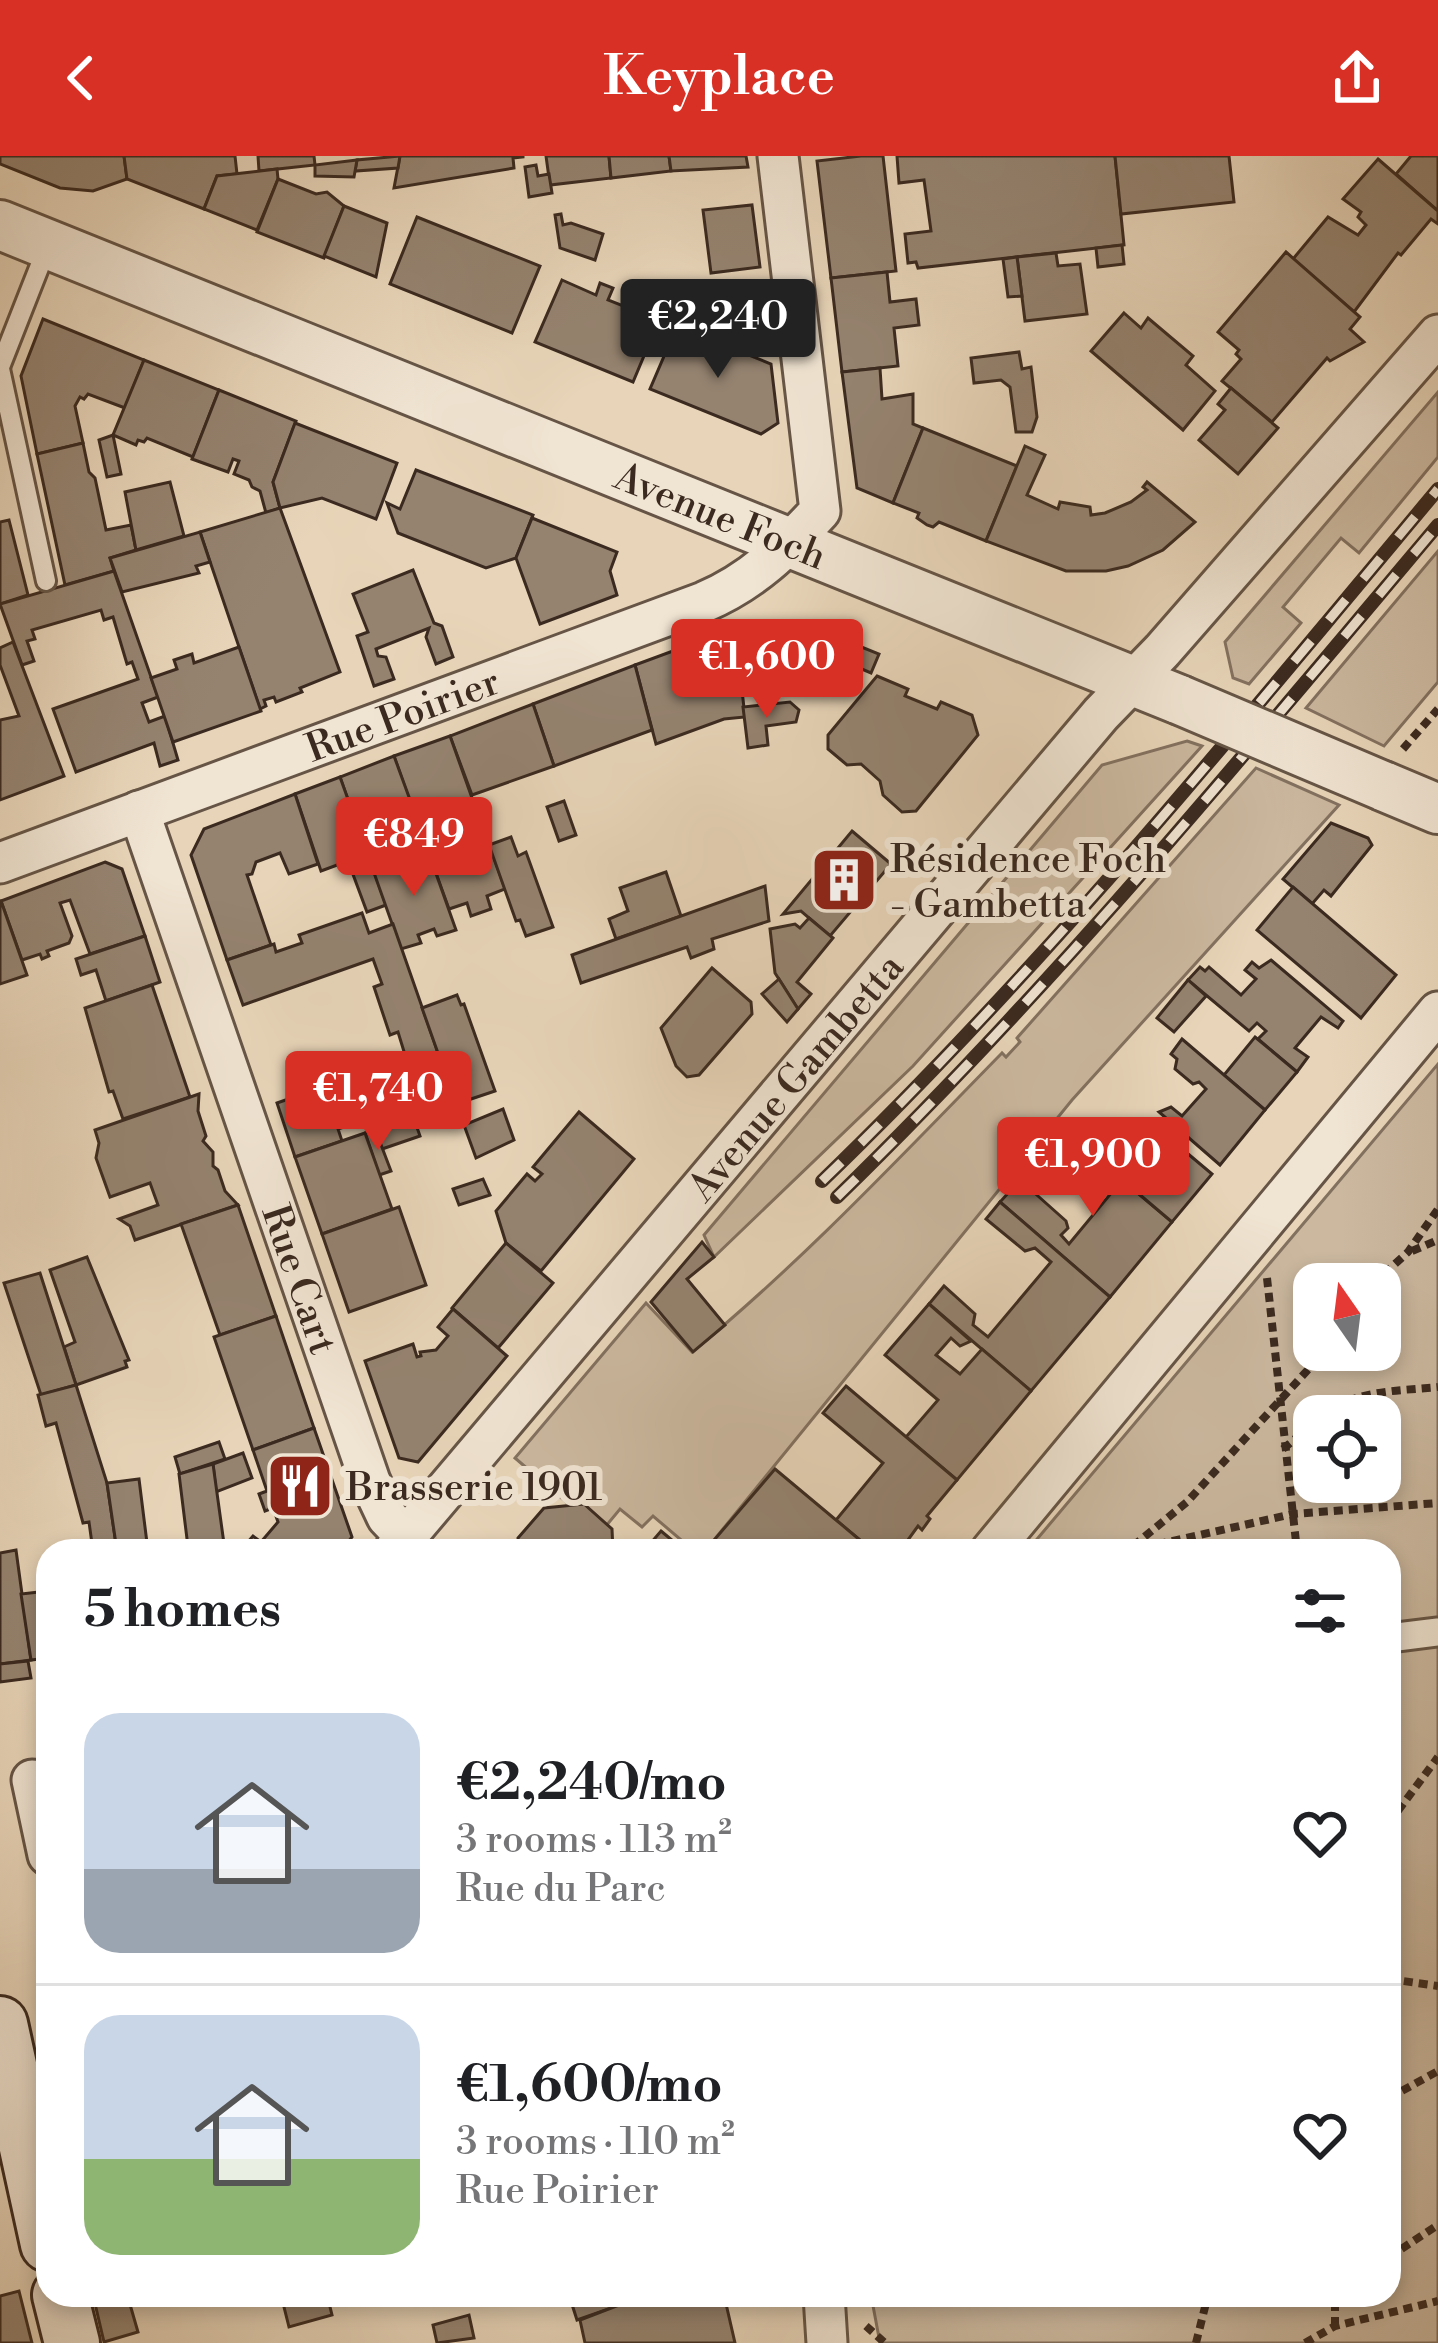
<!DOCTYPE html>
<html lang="en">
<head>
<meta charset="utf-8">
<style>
  :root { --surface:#fff; --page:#f6f6f6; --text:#202124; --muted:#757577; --line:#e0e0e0; --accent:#d93025 }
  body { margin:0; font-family:"Libre Bodoni",serif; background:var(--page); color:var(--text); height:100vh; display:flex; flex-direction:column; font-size:45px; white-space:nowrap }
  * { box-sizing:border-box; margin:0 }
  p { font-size:39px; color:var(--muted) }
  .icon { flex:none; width:66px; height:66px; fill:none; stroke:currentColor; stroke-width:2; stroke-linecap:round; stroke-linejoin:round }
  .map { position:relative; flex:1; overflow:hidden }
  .details { position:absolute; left:36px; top:1383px; width:1365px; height:768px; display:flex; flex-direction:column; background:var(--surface); border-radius:36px; box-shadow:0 6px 18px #0003 }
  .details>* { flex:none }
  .needle { width:78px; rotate:346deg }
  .controls { position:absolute; left:1293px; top:1107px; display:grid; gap:24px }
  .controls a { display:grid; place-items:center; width:108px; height:108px; border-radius:24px; background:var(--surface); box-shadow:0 6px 18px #0003; font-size:60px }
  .price { position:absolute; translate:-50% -102px; padding:0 27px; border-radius:12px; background:var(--accent); color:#fff; font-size:39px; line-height:78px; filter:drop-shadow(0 3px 6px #0008) }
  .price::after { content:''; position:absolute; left:50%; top:72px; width:36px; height:27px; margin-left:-18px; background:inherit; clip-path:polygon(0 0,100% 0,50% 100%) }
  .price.current { background:#222; color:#fff }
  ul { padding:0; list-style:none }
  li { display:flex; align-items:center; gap:36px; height:300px; padding:0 48px }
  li+li { border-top:3px solid var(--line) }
  li span { display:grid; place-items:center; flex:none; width:336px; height:240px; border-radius:36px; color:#555 }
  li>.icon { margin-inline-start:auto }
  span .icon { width:144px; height:144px; fill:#fffc; stroke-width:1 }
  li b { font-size:51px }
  h2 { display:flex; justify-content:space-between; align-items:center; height:144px; padding:0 48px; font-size:51px }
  header { display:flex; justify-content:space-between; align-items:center; height:156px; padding:0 48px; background:var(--accent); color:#fff; font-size:54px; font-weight:600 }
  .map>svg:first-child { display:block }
</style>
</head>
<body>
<header><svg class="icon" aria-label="back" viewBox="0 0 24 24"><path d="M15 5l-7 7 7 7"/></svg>Keyplace<svg class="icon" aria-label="share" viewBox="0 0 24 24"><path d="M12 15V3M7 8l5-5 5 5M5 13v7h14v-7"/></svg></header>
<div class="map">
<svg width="1438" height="2187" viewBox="0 0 1438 2187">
  <rect width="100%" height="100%" fill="#e8d5b9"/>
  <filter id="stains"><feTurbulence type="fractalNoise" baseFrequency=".00167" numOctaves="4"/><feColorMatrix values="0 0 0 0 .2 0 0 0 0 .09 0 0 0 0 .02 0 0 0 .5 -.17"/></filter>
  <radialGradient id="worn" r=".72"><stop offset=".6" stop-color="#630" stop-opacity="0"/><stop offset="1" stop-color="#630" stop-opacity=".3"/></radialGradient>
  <g fill="#cbb89f" stroke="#837160" stroke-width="3" fill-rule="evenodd">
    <polygon points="1438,236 1438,301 1359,397 1341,382 1283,451 1301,467 1249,528 1233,522 1225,486"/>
    <polygon points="1438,395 1438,526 1384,590 1306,552"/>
    <polygon points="1187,585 1202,590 913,910 714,1101 704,1079 1102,609"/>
    <path d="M1256,612L1339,649L1072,944L705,1395H694L653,1360L642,1371L620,1353L601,1376L515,1302L646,1147L692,1196C803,1105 902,999 1002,897L1006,901L1020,886L1017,882Z"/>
    <path d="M1438,908V2187H880L871,2139H1389V1395H1027ZM1314,1128H1380V1194H1314ZM1314,1260H1380V1326H1314Z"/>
  </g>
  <g fill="#958370" stroke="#3b2a20" stroke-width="3">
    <polygon points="0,0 124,0 127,23 93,35 60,32 0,8"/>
    <polygon points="124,0 235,0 237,18 217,20 204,53 127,23"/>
    <polygon points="258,0 314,0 315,9 259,15"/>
    <polygon points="400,0 523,0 523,1 513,2 514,12 394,32"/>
    <polygon points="400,0 398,12 355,15 357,4"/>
    <polygon points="546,0 609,0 611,22 550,29"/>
    <polygon points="609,0 669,0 671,15 611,22"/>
    <polygon points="669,0 746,0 748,11 671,15"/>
    <polygon points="861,0 883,0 896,115 831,122 817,5"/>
    <polygon points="897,0 1115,0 1124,89 918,112 916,106 908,107 905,78 931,75 924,24 899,27"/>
    <polygon points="1115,0 1229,0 1234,46 1121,58"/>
    <polygon points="1411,0 1438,0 1438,55 1396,18"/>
    <polygon points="1378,3 1438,55 1438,68 1431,63 1401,99 1398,97 1354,156 1293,103 1328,61 1358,79 1366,69 1358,61 1361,56 1343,43"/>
    <polygon points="357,4 354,21 315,20 315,9"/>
    <polygon points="536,9 538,20 549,18 552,37 529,41 525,11"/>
    <polygon points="277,13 278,23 257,74 204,53 217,20"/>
    <polygon points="278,23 316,38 327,36 344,50 324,102 257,76"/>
    <polygon points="752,49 760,111 711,117 703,54"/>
    <polygon points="344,50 387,67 376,121 324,100"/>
    <polygon points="561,58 563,69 571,67 603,78 595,104 560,92 555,59"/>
    <polygon points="417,61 540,110 512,177 390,128"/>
    <polygon points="1122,89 1124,108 1098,111 1096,92"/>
    <polygon points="1286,96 1360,161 1350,173 1364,186 1330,205 1327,202 1272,266 1222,225 1241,203 1236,198 1239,194 1218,176"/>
    <polygon points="1056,97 1058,110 1080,108 1087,158 1025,165 1017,101"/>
    <polygon points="1017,101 1022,140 1008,141 1003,103"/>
    <polygon points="887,116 890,146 916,143 919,169 894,172 898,210 842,216 831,122"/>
    <polygon points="562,124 596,139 600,127 613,132 608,144 659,164 633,226 535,186"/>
    <polygon points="661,125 692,136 680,164 657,154 653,146"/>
    <polygon points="737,155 767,168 769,187 731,173"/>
    <polygon points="1124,157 1141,172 1148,162 1193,200 1186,209 1215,235 1183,274 1091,195"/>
    <polygon points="43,163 144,204 125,252 88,238 84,243 80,241 75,250 83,287 37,298 21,220"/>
    <polygon points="677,170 771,208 778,267 761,278 650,233"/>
    <polygon points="1019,196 1022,213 1031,211 1037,261 1032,276 1016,276 1010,231 1001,224 974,227 971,202"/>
    <polygon points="144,204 219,234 193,301 147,282 144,286 138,284 136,289 113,279"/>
    <polygon points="880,212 882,243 913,238 913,268 923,272 893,347 857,332 842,216"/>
    <polygon points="1231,232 1278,272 1238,318 1199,284 1225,254 1218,248"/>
    <polygon points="219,234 296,265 273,326 280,352 266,357 260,335 252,331 249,324 234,318 239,305 233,303 228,316 192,303"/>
    <polygon points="295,267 397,307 376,363 322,342 280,352 273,326"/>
    <polygon points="923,272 1017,310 986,385 939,366 933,371 927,369 917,362 919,357 893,347"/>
    <polygon points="113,279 121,318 107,321 99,284"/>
    <polygon points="83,287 89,316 95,322 106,374 131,369 136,394 110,402 114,415 65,429 37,298"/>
    <polygon points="1025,290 1045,299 1027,339 1058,353 1060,346 1090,351 1091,359 1105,357 1131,346 1147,334 1143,331 1147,326 1195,366 1163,394 1128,410 1106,415 1066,415 986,385"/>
    <polygon points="416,314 533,359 516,402 486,412 398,377 387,347 400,353"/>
    <polygon points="170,326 184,380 136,394 125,336"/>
    <polygon points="280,352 340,516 300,532 302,536 276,546 274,541 264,544 266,550 260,553 200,376"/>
    <polygon points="532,362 617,396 610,415 617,439 540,468 516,402"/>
    <polygon points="9,364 28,439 0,448 0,366"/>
    <polygon points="200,376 210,406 196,410 199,417 122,436 110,402"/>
    <polygon points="413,414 434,467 442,470 453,501 436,508 426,481 429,472 376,493 378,500 386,501 394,523 374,530 357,480 368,476 353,438"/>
    <polygon points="114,415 158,541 142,547 149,566 165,560 178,604 160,610 154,587 76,616 53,553 138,523 132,506 127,508 113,461 104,464 101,454 32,474 35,483 27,485 34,505 22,509 0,448"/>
    <polygon points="735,472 745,561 724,563 656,588 635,509"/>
    <polygon points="783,474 791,533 742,539 736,481"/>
    <polygon points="844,484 879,498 871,517 836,502"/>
    <polygon points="13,486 64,620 0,644 0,564 19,560 0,509 0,492"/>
    <polygon points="239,491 261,555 173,586 151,522 177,513 174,504 192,498 194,507"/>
    <polygon points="635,509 652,574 554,610 533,548"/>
    <polygon points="877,520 908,533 905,540 937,553 941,546 972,559 978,579 916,655 902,656 883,639 880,625 861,608 847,609 828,593 828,579"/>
    <polygon points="790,546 799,554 796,566 766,570 768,589 748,592 743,551"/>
    <polygon points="533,548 554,610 472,639 450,580"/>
    <polygon points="450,580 472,642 450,650 452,655 445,658 444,653 433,657 437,671 421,677 394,600"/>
    <polygon points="394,600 417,663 362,684 340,621"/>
    <polygon points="340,621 386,749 367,756 348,705 321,715 295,638"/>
    <polygon points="295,638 318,708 289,718 280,697 256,706 252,718 247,719 271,789 227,804 191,699 204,673"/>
    <polygon points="564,645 576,679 559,685 547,651"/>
    <polygon points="1331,667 1368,682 1372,689 1331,740 1324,734 1312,748 1283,723"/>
    <polygon points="852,675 891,708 830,780 801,755 783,758"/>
    <polygon points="485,676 505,733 487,740 491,753 471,760 467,747 449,753 428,695"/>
    <polygon points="511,681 518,700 526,696 553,771 526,780 520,764 516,765 489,689"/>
    <polygon points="428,695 456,774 437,780 434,773 418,779 421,787 401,793 373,714"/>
    <polygon points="105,706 122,713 145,780 90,798 70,744 60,747 72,780 69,787 47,795 49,800 42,803 40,798 22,804 1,745"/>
    <polygon points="666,716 681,760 616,783 609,763 628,755 620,732"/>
    <polygon points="765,730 769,765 712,783 714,793 691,802 687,791 581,827 572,799"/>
    <polygon points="1293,731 1396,819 1361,862 1257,774"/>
    <polygon points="1,745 27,819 0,828 0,745"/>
    <polygon points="362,757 369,777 393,768 443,911 417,920 429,954 374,973 370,962 338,973 342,985 295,1001 277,947 406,902 398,876 390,879 374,831 382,828 373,803 243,849 227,804 274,788 276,796 302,787 299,779"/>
    <polygon points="809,762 833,782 797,826 811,838 798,853 775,817 770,773 795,768 800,772"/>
    <polygon points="145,780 160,826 106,845 96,814 81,819 76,803"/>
    <polygon points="1271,804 1343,865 1338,872 1321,861 1295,892 1308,901 1297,916 1258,883 1266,875 1257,867 1249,875 1188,824 1200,811 1205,815 1209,811 1241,839 1256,823 1245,814 1252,806 1259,812"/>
    <polygon points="712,812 751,846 752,858 699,919 687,921 676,910 661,872"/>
    <polygon points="779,823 798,853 787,866 762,838"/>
    <polygon points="1188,824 1206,840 1174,876 1157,862"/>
    <polygon points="152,829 190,941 123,963 113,935 109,936 85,852"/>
    <polygon points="457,839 461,849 464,848 495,935 456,948 422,852"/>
    <polygon points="1255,881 1297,916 1265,954 1224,919"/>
    <polygon points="1182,883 1265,954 1220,1009 1159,956 1171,951 1182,960 1206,933 1199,926 1193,928 1175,913 1177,903 1171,898"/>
    <polygon points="199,938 198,955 206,980 203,985 213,996 213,1010 218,1014 225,1035 238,1049 135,1084 130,1070 119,1063 158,1049 150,1027 110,1041 96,1002 99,987 95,974"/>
    <polygon points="503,953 514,984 476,1002 464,969"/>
    <polygon points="579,956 634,1003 541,1115 506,1087 496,1055 527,1018 535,1025 542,1018 533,1011"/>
    <polygon points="413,960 420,980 382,993 375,973"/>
    <polygon points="375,973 391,1015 379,1019 365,977"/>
    <polygon points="1062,973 1172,1066 1110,1141 1000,1046 1020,1024 1066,1065 1068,1072 1061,1079 1069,1088 1113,1035 1104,1027 1091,1037 1043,996"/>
    <polygon points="365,977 392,1053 322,1078 295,1001"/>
    <polygon points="1168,981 1212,1018 1172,1066 1113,1016 1136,990 1145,988 1154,995"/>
    <polygon points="483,1023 490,1039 459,1049 453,1033"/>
    <polygon points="1000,1046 1110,1141 1031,1235 929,1148 944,1130 975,1158 973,1169 988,1181 1051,1106 1035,1092 1025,1095 986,1063"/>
    <polygon points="238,1049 276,1160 220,1179 181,1068"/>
    <polygon points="399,1051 426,1129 349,1156 322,1078"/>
    <polygon points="702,1086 714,1101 687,1123 725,1169 693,1196 651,1146"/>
    <polygon points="506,1087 553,1127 498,1192 452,1152"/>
    <polygon points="87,1101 129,1204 125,1205 127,1211 76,1229 64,1191 75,1186 50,1114"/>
    <polygon points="40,1117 76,1229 41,1239 4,1127"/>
    <polygon points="929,1148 971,1185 960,1190 951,1182 936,1199 960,1218 982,1193 1031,1235 957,1324 906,1281 938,1244 885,1199"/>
    <polygon points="453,1153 507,1200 418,1306 399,1302 365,1205 413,1188 417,1201 421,1200 420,1196 436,1194 448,1180 438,1171"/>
    <polygon points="276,1160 314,1272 253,1294 214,1181"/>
    <polygon points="76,1229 107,1327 117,1395 93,1395 89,1366 83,1367 56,1267 46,1270 38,1239"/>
    <polygon points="846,1230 957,1324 927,1360 930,1363 922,1374 918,1370 900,1395 873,1395 836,1364 883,1307 823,1257"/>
    <polygon points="314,1272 352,1381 341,1395 240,1395 253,1380 261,1386 278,1366 273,1352 265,1355 259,1338 267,1335 253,1294"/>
    <polygon points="219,1286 225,1303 180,1318 175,1301"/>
    <polygon points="243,1297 252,1322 216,1336 213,1308"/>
    <polygon points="213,1308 225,1395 193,1395 188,1391 179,1318"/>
    <polygon points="775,1313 836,1364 873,1395 709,1395 709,1390"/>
    <polygon points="139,1323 148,1395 117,1395 107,1327"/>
    <polygon points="584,1348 612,1373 613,1395 519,1395 518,1382 544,1352"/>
    <polygon points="661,1375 685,1395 644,1395"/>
    <polygon points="16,1394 31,1504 0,1508 0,1397"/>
    <polygon points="48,1435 48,1502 31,1504 21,1438"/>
    <polygon points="28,1505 31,1522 0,1526 0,1508"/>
    <polygon points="19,2135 32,2187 0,2187 0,2140"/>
    <polygon points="93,2139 147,2139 129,2145 138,2176 104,2186"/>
    <polygon points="281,2139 327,2139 332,2159 289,2171"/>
    <polygon points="569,2139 617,2139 620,2149 577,2164"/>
    <polygon points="645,2139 724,2139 735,2187 585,2187 580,2164"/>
    <polygon points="469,2159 474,2182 437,2187 433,2169"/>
  </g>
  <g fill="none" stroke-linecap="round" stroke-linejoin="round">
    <defs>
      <g id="service">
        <polyline points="0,211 48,89"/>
        <polyline points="0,213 46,425"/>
      </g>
      <polyline id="pedestrian" points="1389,1482 1438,1476"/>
      <g id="minor">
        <path id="s1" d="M139,655L370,1325L387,1361L406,1381"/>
        <path id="s2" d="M0,707L704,446C753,425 784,394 820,355L778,0"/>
        <path id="s3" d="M394,1395L1101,558L1162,495L1438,179"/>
        <polyline points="991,1395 1438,856"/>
        <polyline points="32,1624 48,1699"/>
        <polyline points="824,2139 827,2187"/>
      </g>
      <g id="tertiary">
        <path id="s4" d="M0,69L1180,544"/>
        <polyline points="1383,630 1438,653"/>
      </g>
      <g id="secondary">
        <polyline points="0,1868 48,2088"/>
        <polyline points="60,2139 72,2187"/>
      </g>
    </defs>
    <use href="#service" stroke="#665546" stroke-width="24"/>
    <use href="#pedestrian" stroke="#665546" stroke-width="33"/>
    <use href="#minor" stroke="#665546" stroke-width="45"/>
    <use href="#tertiary" stroke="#665546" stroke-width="54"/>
    <use href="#secondary" stroke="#3b2a20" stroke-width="60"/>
    <g stroke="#3b2a20" stroke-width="8" stroke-dasharray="9 6" stroke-linecap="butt">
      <polyline points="1403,593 1438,553"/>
      <polyline points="1412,1095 1438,1084"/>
      <polyline points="1267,1122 1297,1395"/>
      <polyline points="1373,1128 1408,1096 1438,1053"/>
      <path d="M1322,1260C1354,1234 1398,1235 1438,1231"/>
      <polyline points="1283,1293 1314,1267"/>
      <polyline points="1133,1390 1187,1346 1326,1194"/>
      <polyline points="1128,1395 1293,1358 1438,1347"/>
      <polyline points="1389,1667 1438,1601"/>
      <polyline points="1389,1823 1438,1830"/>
      <polyline points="1389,1942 1438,1915"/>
      <polyline points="1389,2101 1438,2069"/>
      <polyline points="866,2170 885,2187"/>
      <polyline points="1335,2170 1335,2145 1343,2139"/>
      <polyline points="1196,2187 1208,2139"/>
      <polyline points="1305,2187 1335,2170 1438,2145"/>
    </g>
    <use href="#service" stroke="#f0e4d2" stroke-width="18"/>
    <use href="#pedestrian" stroke="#f0e4d2" stroke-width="27"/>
    <use href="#minor" stroke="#f0e4d2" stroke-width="39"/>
    <use href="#tertiary" stroke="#f0e4d2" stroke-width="48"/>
    <use href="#secondary" stroke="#f0e4d2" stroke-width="54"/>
    <defs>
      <g id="rail">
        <path d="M822,1025C1045,810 1240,570 1438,333"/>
        <path d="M837,1041C1053,831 1244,599 1438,369"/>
      </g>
    </defs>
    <use href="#rail" stroke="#3b2a20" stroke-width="14"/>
    <use href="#rail" stroke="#f0e4d2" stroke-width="9" stroke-dasharray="27" stroke-linecap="butt"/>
    <defs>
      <polyline id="tertiary-bridge" points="1180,544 1383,630"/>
    </defs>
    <use href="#tertiary-bridge" stroke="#665546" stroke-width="54" stroke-linecap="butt"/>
    <use href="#tertiary-bridge" stroke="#f0e4d2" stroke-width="48"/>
  </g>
  <defs>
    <symbol id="building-square" viewBox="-11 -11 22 22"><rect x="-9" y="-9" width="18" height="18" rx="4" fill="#8f2418" stroke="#f0e4d2"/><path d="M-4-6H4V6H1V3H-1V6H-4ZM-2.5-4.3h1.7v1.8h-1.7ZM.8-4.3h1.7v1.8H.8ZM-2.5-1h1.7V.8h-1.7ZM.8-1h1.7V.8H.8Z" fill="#fff"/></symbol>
    <symbol id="restaurant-square" viewBox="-11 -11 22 22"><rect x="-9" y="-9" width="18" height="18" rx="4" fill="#8f2418" stroke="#f0e4d2"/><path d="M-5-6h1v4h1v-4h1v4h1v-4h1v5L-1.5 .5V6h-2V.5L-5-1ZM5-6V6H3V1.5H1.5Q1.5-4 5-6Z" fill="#fff"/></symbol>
  </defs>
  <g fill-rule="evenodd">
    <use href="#building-square" x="806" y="686" width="76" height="76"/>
    <use href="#restaurant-square" x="262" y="1292" width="76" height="76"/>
  </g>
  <g text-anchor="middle" stroke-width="12" stroke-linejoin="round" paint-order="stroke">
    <g font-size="39" fill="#3b2a20" stroke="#f0e4d2">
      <text dy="14" stroke="none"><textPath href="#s4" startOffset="777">Avenue Foch</textPath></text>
      <text dy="14" stroke="none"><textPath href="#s2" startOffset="429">Rue Poirier</textPath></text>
      <text dy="14" stroke="none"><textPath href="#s3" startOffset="621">Avenue Gambetta</textPath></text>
      <text dy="14" stroke="none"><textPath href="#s1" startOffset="495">Rue Cart</textPath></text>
    </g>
    <g font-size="39" fill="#3b2a20" stroke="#f0e4d2" text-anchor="start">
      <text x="890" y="716">Résidence Foch<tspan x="890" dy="45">- Gambetta</tspan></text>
      <text x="346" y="1344">Brasserie 1901</text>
    </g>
  </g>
  <rect width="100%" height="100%" filter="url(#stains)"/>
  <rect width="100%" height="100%" fill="url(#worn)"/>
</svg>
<div class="controls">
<a><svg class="needle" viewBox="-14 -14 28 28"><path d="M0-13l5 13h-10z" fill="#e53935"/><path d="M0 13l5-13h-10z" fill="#757577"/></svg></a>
<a><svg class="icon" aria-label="locate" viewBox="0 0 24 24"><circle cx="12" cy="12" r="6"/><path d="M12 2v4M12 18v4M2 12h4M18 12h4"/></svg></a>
</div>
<b class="price current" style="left:718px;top:225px">€2,240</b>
<b class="price" style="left:767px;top:565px">€1,600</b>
<b class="price" style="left:414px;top:743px">€849</b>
<b class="price" style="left:378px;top:997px">€1,740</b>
<b class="price" style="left:1093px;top:1063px">€1,900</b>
<section class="details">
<h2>5 homes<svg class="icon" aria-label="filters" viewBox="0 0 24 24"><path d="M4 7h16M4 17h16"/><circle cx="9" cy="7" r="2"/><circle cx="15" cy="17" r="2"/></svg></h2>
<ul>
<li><span style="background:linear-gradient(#c9d6e8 65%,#9aa5b1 0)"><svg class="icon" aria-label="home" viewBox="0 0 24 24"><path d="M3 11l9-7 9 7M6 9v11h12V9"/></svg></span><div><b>€2,240/mo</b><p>3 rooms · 113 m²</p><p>Rue du Parc</p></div><svg class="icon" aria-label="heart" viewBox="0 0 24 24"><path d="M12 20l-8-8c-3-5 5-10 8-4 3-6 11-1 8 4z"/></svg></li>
<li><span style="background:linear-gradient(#c9d6e8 60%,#8fb573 0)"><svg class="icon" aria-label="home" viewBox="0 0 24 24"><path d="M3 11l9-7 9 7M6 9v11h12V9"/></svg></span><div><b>€1,600/mo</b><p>3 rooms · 110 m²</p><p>Rue Poirier</p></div><svg class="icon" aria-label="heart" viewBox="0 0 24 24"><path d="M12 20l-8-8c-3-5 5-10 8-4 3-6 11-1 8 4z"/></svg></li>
</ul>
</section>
</div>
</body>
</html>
